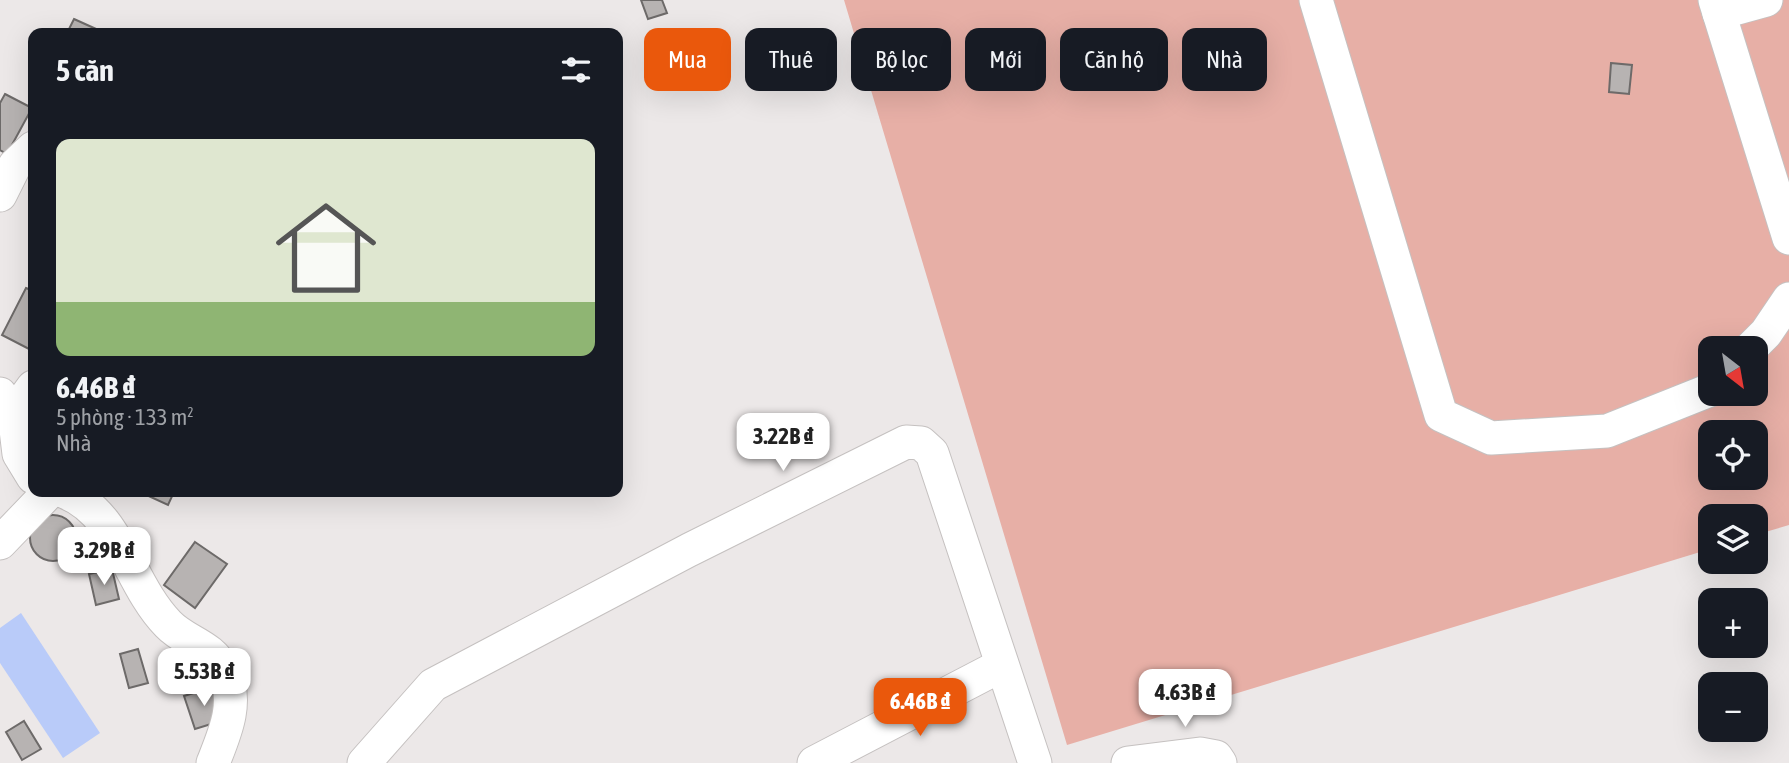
<!DOCTYPE html>
<html lang="vi">
<head>
<meta charset="utf-8">
<style>
  :root { --surface:#171b24; --page:#242831; --text:#f1f3f6; --muted:#9ea1a6; --accent:#ea580c }
  body { margin:0; font-family:"Asap Condensed",sans-serif; background:var(--page); color:var(--text); height:100vh; display:flex; flex-direction:column; font-size:26px; white-space:nowrap }
  * { box-sizing:border-box; margin:0 }
  p { font-size:23px; color:var(--muted) }
  .icon { flex:none; width:38px; height:38px; fill:none; stroke:currentColor; stroke-width:2; stroke-linecap:round; stroke-linejoin:round }
  .map { position:relative; flex:1; overflow:hidden }
  .panel { position:absolute; left:28px; top:28px; width:595px; height:469px; display:flex; flex-direction:column; background:var(--surface); border-radius:14px; box-shadow:0 7px 28px #0002 }
  .panel>* { flex:none }
  .hud { position:absolute; left:644px; top:28px; width:665px; height:63px; display:flex; gap:14px }
  .needle { width:46px; rotate:149deg }
  .controls { position:absolute; left:1698px; top:336px; display:grid; gap:14px }
  .controls a { display:grid; place-items:center; width:70px; height:70px; border-radius:14px; background:var(--surface); box-shadow:0 7px 28px #0002; font-size:35px }
  .price { position:absolute; translate:-50% -60px; padding:0 16px; border-radius:14px; background:#fff; color:#222; font-size:23px; line-height:46px; filter:drop-shadow(0 2px 4px #0008) }
  .price::after { content:''; position:absolute; left:50%; top:42px; width:21px; height:16px; margin-left:-10px; background:inherit; clip-path:polygon(0 0,100% 0,50% 100%) }
  .price.current { background:var(--accent); color:#fff }
  ul { padding:0; list-style:none }
  li { display:grid; align-content:center; gap:14px; height:371px; padding:0 28px }
  li span { display:grid; place-items:center; height:217px; border-radius:14px; color:#555 }
  li>.icon { margin-inline-start:auto }
  span .icon { width:126px; height:126px; fill:#fffc; stroke-width:1 }
  li b { font-size:30px }
  h2 { display:flex; justify-content:space-between; align-items:center; height:84px; padding:0 28px; font-size:30px }
  .pill { padding:0 24px; border-radius:14px; background:var(--surface); box-shadow:0 7px 28px #0002; font-size:24px; line-height:63px }
  .pill.current { background:var(--accent); color:#fff }
  .map>svg:first-child { display:block }
</style>
</head>
<body>
<div class="map">
<svg width="1789" height="763" viewBox="0 0 1789 763">
  <rect width="100%" height="100%" fill="#ece8e8"/>
  <path fill="#e7afa6" fill-rule="evenodd" d="M844,0H1789V525L1755,535V516H1710V549L1067,745ZM1710,348H1755V394H1710ZM1710,432H1755V478H1710Z"/>
  <polygon fill="#b9cbf9" points="21,613 100,733 63,758 0,663 0,628"/>
  <g fill="#b7b3b2" stroke="#6d6a69" stroke-width="2">
    <polygon points="641,0 662,0 667,13 648,19"/>
    <polygon points="74,19 105,33 67,33"/>
    <polygon points="1611,63 1632,65 1629,94 1609,92"/>
    <polygon points="5,94 32,108 7,154 0,150 0,103"/>
    <polygon points="26,288 33,291 33,351 2,335"/>
    <polygon points="140,492 174,492 168,505"/>
    <circle cx="53" cy="538" r="23"/>
    <polygon points="195,542 227,564 195,608 164,585"/>
    <polygon points="112,569 119,599 96,605 89,574"/>
    <polygon points="138,649 148,683 129,688 120,654"/>
    <polygon points="213,687 224,720 195,729 184,696"/>
    <polygon points="24,721 41,749 22,760 6,732"/>
  </g>
  <g fill="none" stroke-linecap="round" stroke-linejoin="round">
    <defs>
      <g id="minor">
        <polyline points="1316,0 1441,415 1491,438 1607,431 1710,390"/>
        <polyline points="1715,0 1789,238"/>
        <polyline points="1719,13 1766,0"/>
        <polyline points="0,195 15,165 33,148"/>
        <polyline points="1751,348 1766,333 1789,299"/>
        <polyline points="0,394 14,413 19,454 33,477"/>
        <polyline points="14,413 33,387"/>
        <path d="M65,492C120,514 128,583 168,624C186,643 211,644 224,671C239,702 225,733 213,763"/>
        <polyline points="0,543 49,492"/>
        <polyline points="364,763 433,685 689,550 906,442 921,443 932,453 1035,763"/>
        <polyline points="814,763 1002,665"/>
        <polyline points="1128,763 1200,754 1216,757 1220,763"/>
      </g>
    </defs>
    <use href="#minor" stroke="#c5c1c0" stroke-width="35"/>
    <use href="#minor" stroke="#fff" stroke-width="33"/>
  </g>
</svg>
<div class="controls">
<a><svg class="needle" viewBox="-14 -14 28 28"><path d="M0-13l5 13h-10z" fill="#e53935"/><path d="M0 13l5-13h-10z" fill="#9ea1a6"/></svg></a>
<a><svg class="icon" aria-label="locate" viewBox="0 0 24 24"><circle cx="12" cy="12" r="6"/><path d="M12 2v4M12 18v4M2 12h4M18 12h4"/></svg></a>
<a><svg class="icon" aria-label="layers" viewBox="0 0 24 24"><path d="M12 4l9 5-9 5-9-5zM3 14l9 5 9-5"/></svg></a>
<a>+</a>
<a>−</a>
</div>
<b class="price" style="left:783px;top:473px">3.22B ₫</b>
<b class="price" style="left:104px;top:587px">3.29B ₫</b>
<b class="price" style="left:204px;top:708px">5.53B ₫</b>
<b class="price" style="left:1185px;top:729px">4.63B ₫</b>
<b class="price current" style="left:920px;top:738px">6.46B ₫</b>
<div class="hud">
<a class="pill current">Mua</a>
<a class="pill">Thuê</a>
<a class="pill">Bộ lọc</a>
<a class="pill">Mới</a>
<a class="pill">Căn hộ</a>
<a class="pill">Nhà</a>
</div>
<section class="panel">
<h2>5 căn<svg class="icon" aria-label="filters" viewBox="0 0 24 24"><path d="M4 7h16M4 17h16"/><circle cx="9" cy="7" r="2"/><circle cx="15" cy="17" r="2"/></svg></h2>
<ul>
<li><span style="background:linear-gradient(#dfe7d0 75%,#8fb573 0)"><svg class="icon" aria-label="home" viewBox="0 0 24 24"><path d="M3 11l9-7 9 7M6 9v11h12V9"/></svg></span><div><b>6.46B ₫</b><p>5 phòng · 133 m²</p><p>Nhà</p></div></li>
</ul>
</section>
</div>
</body>
</html>
